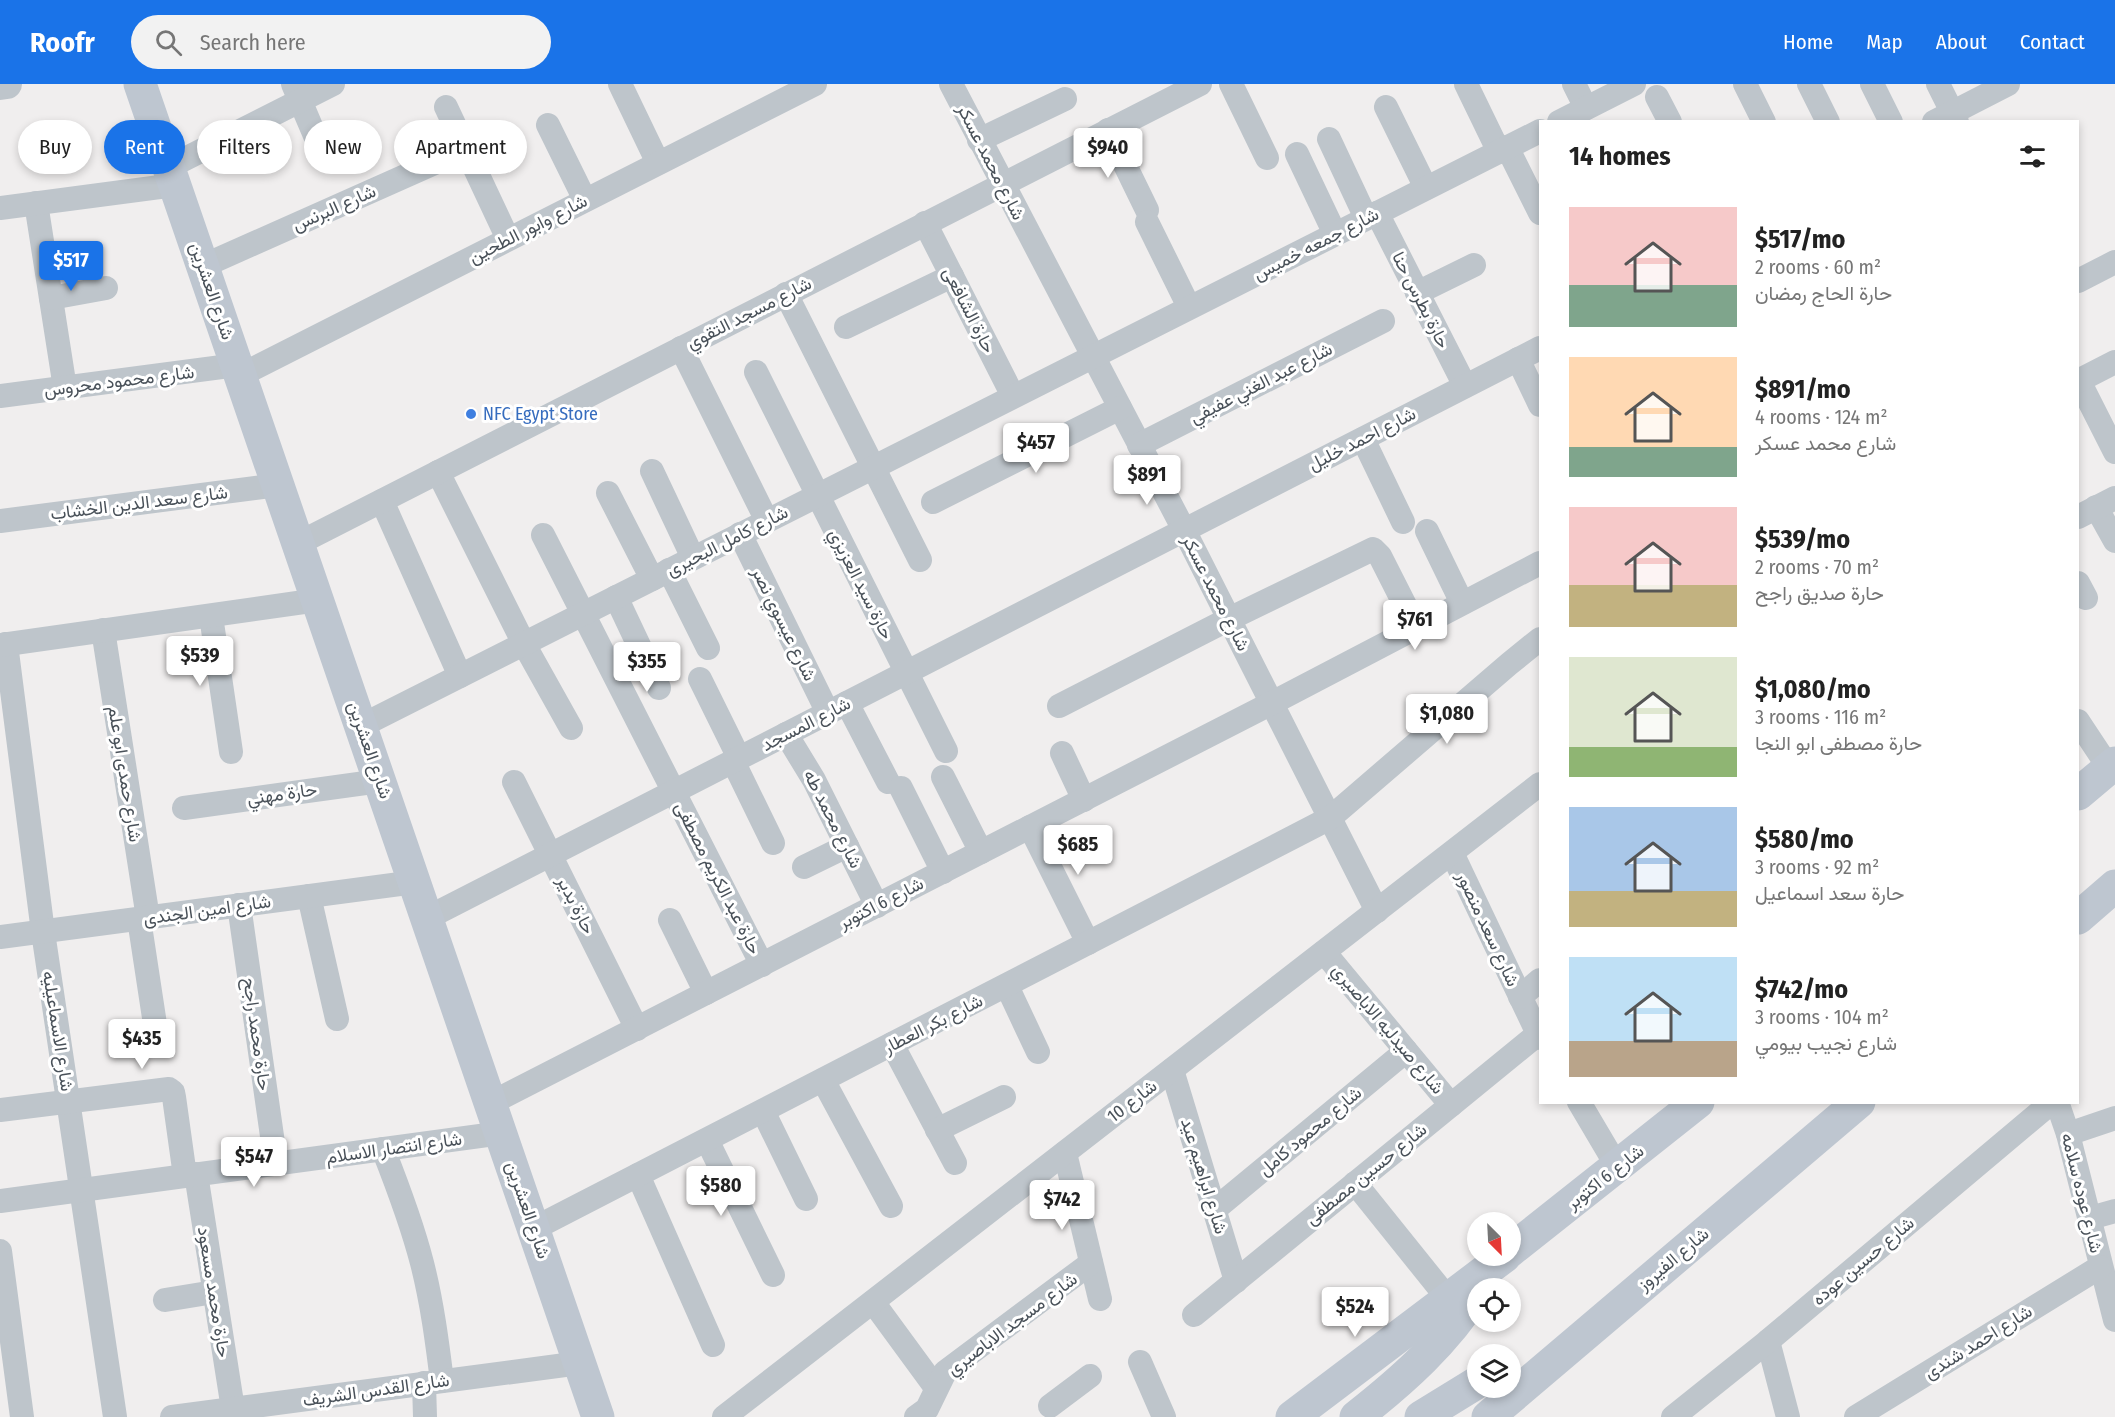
<!DOCTYPE html>
<html lang="en">
<head>
<meta charset="utf-8">
<style>
  :root { --surface:#fff; --page:#f2f2f2; --text:#222; --muted:#767676; --accent:#1a73e8 }
  body { margin:0; font-family:"Fira Sans Condensed",Vazirmatn,sans-serif; background:var(--page); color:var(--text); height:100vh; display:flex; flex-direction:column; font-size:22px; white-space:nowrap }
  * { box-sizing:border-box; margin:0 }
  p { font-size:20px; color:var(--muted) }
  .icon { flex:none; width:33px; height:33px; fill:none; stroke:currentColor; stroke-width:2; stroke-linecap:round; stroke-linejoin:round }
  .map { position:relative; flex:1; overflow:hidden }
  .side { position:absolute; left:1539px; top:36px; width:540px; height:984px; display:flex; flex-direction:column; background:var(--surface); border-radius:0px; box-shadow:0 3px 9px #0003 }
  .side>* { flex:none }
  .top-card { position:absolute; left:18px; top:36px; width:570px; height:54px; display:flex; gap:12px }
  .needle { width:39px; rotate:156deg }
  .tools { position:absolute; left:1467px; top:1128px; display:grid; gap:12px }
  .tools a { display:grid; place-items:center; width:54px; height:54px; border-radius:50%; background:var(--surface); box-shadow:0 3px 9px #0003; font-size:30px }
  .price { position:absolute; translate:-50% -51px; padding:0 14px; border-radius:6px; background:#fff; color:#222; font-size:20px; line-height:39px; filter:drop-shadow(0 2px 3px #0008) }
  .price::after { content:''; position:absolute; left:50%; top:36px; width:18px; height:14px; margin-left:-9px; background:inherit; clip-path:polygon(0 0,100% 0,50% 100%) }
  .price.current { background:var(--accent); color:#fff }
  ul { padding:0; list-style:none }
  li { display:flex; align-items:center; gap:18px; height:150px; padding:0 30px }
  li span { display:grid; place-items:center; flex:none; width:168px; height:120px; border-radius:0px; color:#555 }
  li>.icon { margin-inline-start:auto }
  span .icon { width:72px; height:72px; fill:#fffc; stroke-width:1 }
  li b { font-size:26px }
  h2 { display:flex; justify-content:space-between; align-items:center; height:72px; padding:0 30px; font-size:26px }
  .tag { padding:0 21px; border-radius:27px; background:var(--surface); box-shadow:0 3px 9px #0003; font-size:21px; line-height:54px }
  .tag.current { background:var(--accent); color:#fff }
  header { display:flex; align-items:center; gap:36px; box-sizing:border-box; height:84px; padding:0 30px; background:var(--accent); color:#fff }
  header strong { font-size:28px }
  nav { display:flex; gap:33px; margin-inline-start:auto; font-size:21px }
  .search { width:420px; height:54px; background:var(--page); display:flex; align-items:center; gap:15px; box-sizing:border-box; padding:0 21px; border-radius:33px; color:var(--muted); font-size:22px }
  .map>svg:first-child { display:block }
</style>
</head>
<body>
<header>
<strong>Roofr</strong>
<div class="search"><svg class="icon" aria-label="search" viewBox="0 0 24 24"><circle cx="10" cy="10" r="6"/><path d="M15 15l6 6"/></svg>Search here</div>
<nav><a>Home</a><a>Map</a><a>About</a><a>Contact</a></nav>
</header>
<div class="map">
<svg width="2115" height="1333" viewBox="0 0 2115 1333">
  <rect width="100%" height="100%" fill="#f0eeee"/>
  <g fill="none" stroke-linecap="round" stroke-linejoin="round">
    <g stroke="#bec5cb" stroke-width="24">
      <polyline points="293,0 322,68"/>
      <polyline points="620,0 658,79"/>
      <polyline points="951,0 1184,446 1377,827"/>
      <polyline points="1231,0 1267,74"/>
      <polyline points="1466,0 1499,68"/>
      <polyline points="1574,0 1586,24"/>
      <polyline points="1745,0 1764,38"/>
      <polyline points="1809,0 1828,38"/>
      <polyline points="1872,0 1891,38"/>
      <polyline points="1938,0 1957,38"/>
      <polyline points="1657,13 1670,38"/>
      <polyline points="446,23 508,155"/>
      <polyline points="1386,23 1426,104"/>
      <polyline points="1559,38 1634,0"/>
      <polyline points="1934,38 2008,0"/>
      <polyline points="548,41 585,116"/>
      <polyline points="1108,46 1147,126"/>
      <polyline points="1329,55 1366,134"/>
      <polyline points="979,56 1065,15"/>
      <polyline points="1507,63 1540,129"/>
      <polyline points="1297,70 1335,150"/>
      <polyline points="169,83 333,0"/>
      <polyline points="36,119 65,304"/>
      <polyline points="0,124 175,101"/>
      <polyline points="1377,129 1465,302"/>
      <polyline points="1147,138 1189,223"/>
      <polyline points="925,139 1013,312"/>
      <polyline points="203,182 466,65"/>
      <polyline points="2078,197 2115,178"/>
      <polyline points="1417,209 1474,181"/>
      <polyline points="786,210 920,476"/>
      <polyline points="51,214 106,204"/>
      <polyline points="846,243 952,192"/>
      <polyline points="681,264 767,437"/>
      <polyline points="1518,275 1540,321"/>
      <polyline points="756,288 946,667"/>
      <polyline points="241,291 815,0"/>
      <polyline points="2078,295 2115,368"/>
      <polyline points="2078,297 2115,278"/>
      <polyline points="0,312 237,281"/>
      <polyline points="1363,355 1403,438"/>
      <polyline points="1139,361 1383,237"/>
      <polyline points="652,387 693,474"/>
      <polyline points="438,388 524,560 571,644"/>
      <polyline points="608,409 652,495"/>
      <polyline points="382,417 460,592"/>
      <polyline points="933,418 1120,324"/>
      <polyline points="2096,423 2115,457"/>
      <polyline points="2078,433 2115,414"/>
      <polyline points="0,437 278,401"/>
      <polyline points="1427,447 1462,519"/>
      <polyline points="740,450 828,629"/>
      <polyline points="543,451 762,881"/>
      <polyline points="299,459 1200,0"/>
      <polyline points="669,486 708,564"/>
      <polyline points="2078,499 2086,514"/>
      <polyline points="616,513 659,604"/>
      <polyline points="211,532 231,668"/>
      <polyline points="103,546 148,834"/>
      <polyline points="6,560 43,848 115,1333"/>
      <polyline points="0,561 318,516"/>
      <polyline points="700,595 739,674"/>
      <polyline points="847,619 888,698"/>
      <polyline points="1059,622 1229,535 1373,465 1380,472 1416,543"/>
      <polyline points="2078,637 2109,684"/>
      <polyline points="361,642 1540,47"/>
      <polyline points="786,650 814,696 877,822"/>
      <polyline points="1062,669 1084,716"/>
      <polyline points="733,677 773,759"/>
      <polyline points="943,693 981,768"/>
      <polyline points="514,698 637,945"/>
      <polyline points="901,704 943,788"/>
      <polyline points="184,724 380,697"/>
      <polyline points="1030,743 1088,859"/>
      <polyline points="1452,769 1540,954"/>
      <polyline points="804,783 847,762"/>
      <polyline points="309,812 337,935"/>
      <polyline points="239,821 276,1080"/>
      <polyline points="427,834 1540,264"/>
      <polyline points="139,835 158,960"/>
      <polyline points="670,836 706,909"/>
      <polyline points="0,853 415,798"/>
      <polyline points="1324,868 1451,1021"/>
      <polyline points="1007,902 1038,968"/>
      <polyline points="1520,913 1540,896"/>
      <polyline points="892,960 955,1079"/>
      <polyline points="1172,986 1236,1197"/>
      <polyline points="823,996 891,1122"/>
      <polyline points="1579,1018 1618,1084"/>
      <polyline points="2057,1018 2068,1050 2115,1236"/>
      <polyline points="491,1019 1272,619 1540,479"/>
      <polyline points="0,1026 169,1005 173,1008 174,1013 185,1092"/>
      <polyline points="763,1027 806,1115"/>
      <polyline points="937,1046 1004,1013"/>
      <polyline points="2068,1050 2115,1034"/>
      <polyline points="707,1056 773,1191"/>
      <path d="M383,1065C398,1103 412,1140 422,1179C432,1218 437,1257 442,1297"/>
      <polyline points="1065,1069 1100,1215"/>
      <polyline points="196,1090 233,1325"/>
      <polyline points="638,1091 713,1261"/>
      <polyline points="1355,1099 1449,1216"/>
      <polyline points="0,1117 502,1049"/>
      <polyline points="1214,1126 1406,967"/>
      <polyline points="2090,1134 2115,1127"/>
      <polyline points="535,1144 1330,734 1509,580 1540,555"/>
      <polyline points="0,1167 22,1333"/>
      <polyline points="165,1216 214,1208"/>
      <polyline points="873,1218 936,1304"/>
      <polyline points="1194,1231 1538,950"/>
      <polyline points="1768,1257 1788,1333"/>
      <polyline points="1140,1278 1164,1333"/>
      <polyline points="424,1299 425,1333"/>
      <polyline points="1050,1322 1090,1292"/>
      <polyline points="172,1333 580,1279"/>
      <polyline points="724,1333 1540,700"/>
      <polyline points="916,1333 927,1325 945,1288 1091,1179"/>
      <polyline points="1673,1333 1768,1257 2052,1018"/>
      <polyline points="1856,1333 2100,1183"/>
    </g>
    <polyline stroke="#bec5cb" stroke-width="30" points="0,1 7,0"/>
    <g stroke="#bec6d0" stroke-width="33">
      <polyline points="140,0 598,1333"/>
      <polyline points="2078,710 2115,679"/>
      <polyline points="2078,834 2115,802"/>
      <polyline points="1510,1167 1698,1018"/>
      <polyline points="1292,1333 1505,1172"/>
      <path d="M1356,1333C1403,1296 1446,1258 1478,1207"/>
      <polyline points="1421,1333 1478,1298"/>
      <polyline points="1488,1333 1859,1018"/>
    </g>
  </g>
  <circle fill="#3f7fe0" stroke="#fff" stroke-width="2" cx="471" cy="330" r="6"/>
  <g text-anchor="middle" stroke-width="6" stroke-linejoin="round" paint-order="stroke">
    <g font-size="18" fill="#495159" stroke="#fff">
      <text transform="translate(991 78) rotate(63)" y="6">شارع محمد عسكر</text>
      <text transform="translate(334 124) rotate(-24)" y="6">شارع البرنس</text>
      <text transform="translate(528 145) rotate(-27)" y="6">شارع وابور الطحين</text>
      <text transform="translate(1316 160) rotate(-27)" y="6">شارع جمعه خميس</text>
      <text transform="translate(212 207) rotate(71)" y="6">شارع العشرين</text>
      <text transform="translate(1421 216) rotate(63)" y="6">حارة بطرس حنا</text>
      <text transform="translate(969 226) rotate(63)" y="6">حارة الشافعى</text>
      <text transform="translate(749 229) rotate(-27)" y="6">شارع مسجد التقوي</text>
      <text transform="translate(119 297) rotate(-7)" y="6">شارع محمود محروس</text>
      <text transform="translate(1261 299) rotate(-27)" y="6">شارع عبد الغني عفيفي</text>
      <text transform="translate(1362 355) rotate(-27)" y="6">شارع احمد خليل</text>
      <text transform="translate(139 419) rotate(-7)" y="6">شارع سعد الدين الخشاب</text>
      <text transform="translate(727 457) rotate(-27)" y="6">شارع كامل البحيرى</text>
      <text transform="translate(861 500) rotate(63)" y="6">حارة سيد العزيزي</text>
      <text transform="translate(1216 509) rotate(63)" y="6">شارع محمد عسكر</text>
      <text transform="translate(784 540) rotate(64)" y="6">شارع عيسوي نصر</text>
      <text transform="translate(806 640) rotate(-27)" y="6">شارع المسجد</text>
      <text transform="translate(370 666) rotate(71)" y="6">شارع العشرين</text>
      <text transform="translate(125 690) rotate(81)" y="6">شارع حمدى ابو علم</text>
      <text transform="translate(282 710) rotate(-8)" y="6">حارة مهني</text>
      <text transform="translate(833 735) rotate(63)" y="6">شارع محمد طه</text>
      <text transform="translate(718 794) rotate(63)" y="6">حارة عبد الكريم مصطفى</text>
      <text transform="translate(881 819) rotate(-27)" y="6">شارع 6 اكتوبر</text>
      <text transform="translate(576 821) rotate(63)" y="6">حارة بدير</text>
      <text transform="translate(207 826) rotate(-8)" y="6">شارع امين الجندى</text>
      <text transform="translate(1488 845) rotate(65)" y="6">شارع سعد منصور</text>
      <text transform="translate(933 940) rotate(-27)" y="6">شارع بكر العطار</text>
      <text transform="translate(1388 945) rotate(50)" y="6">شارع صيدليه الاباصيري</text>
      <text transform="translate(58 947) rotate(81)" y="6">شارع الاسماعيليه</text>
      <text transform="translate(257 950) rotate(82)" y="6">حارة محمد راجح</text>
      <text transform="translate(1132 1017) rotate(-38)" y="6">شارع 10</text>
      <text transform="translate(1310 1047) rotate(-40)" y="6">شارع محمود كامل</text>
      <text transform="translate(394 1064) rotate(-8)" y="6">شارع انتصار الاسلام</text>
      <text transform="translate(1366 1090) rotate(-39)" y="6">شارع حسين مصطفى</text>
      <text transform="translate(1204 1092) rotate(73)" y="6">شارع ابراهيم عيد</text>
      <text transform="translate(1605 1093) rotate(-38)" y="6">شارع 6 اكتوبر</text>
      <text transform="translate(2082 1109) rotate(76)" y="6">شارع عوده سلامه</text>
      <text transform="translate(528 1126) rotate(71)" y="6">شارع العشرين</text>
      <text transform="translate(1673 1175) rotate(-40)" y="6">شارع الفيروز</text>
      <text transform="translate(1863 1177) rotate(-40)" y="6">شارع حسين عوده</text>
      <text transform="translate(214 1208) rotate(81)" y="6">حارة محمد مسعود</text>
      <text transform="translate(1012 1240) rotate(-37)" y="6">شارع مسجد الاباصيري</text>
      <text transform="translate(1978 1258) rotate(-32)" y="6">شارع احمد شندى</text>
      <text transform="translate(376 1306) rotate(-8)" y="6">شارع القدس الشريف</text>
    </g>
    <g font-size="18" fill="#366cbe" stroke="#fff" text-anchor="start">
      <text x="483" y="336">NFC Egypt Store</text>
    </g>
  </g>
</svg>
<div class="tools">
<a><svg class="needle" viewBox="-14 -14 28 28"><path d="M0-13l5 13h-10z" fill="#e53935"/><path d="M0 13l5-13h-10z" fill="#767676"/></svg></a>
<a><svg class="icon" aria-label="locate" viewBox="0 0 24 24"><circle cx="12" cy="12" r="6"/><path d="M12 2v4M12 18v4M2 12h4M18 12h4"/></svg></a>
<a><svg class="icon" aria-label="layers" viewBox="0 0 24 24"><path d="M12 4l9 5-9 5-9-5zM3 14l9 5 9-5"/></svg></a>
</div>
<b class="price" style="left:1108px;top:95px">$940</b>
<b class="price current" style="left:71px;top:208px">$517</b>
<b class="price" style="left:1036px;top:390px">$457</b>
<b class="price" style="left:1147px;top:422px">$891</b>
<b class="price" style="left:1415px;top:567px">$761</b>
<b class="price" style="left:200px;top:603px">$539</b>
<b class="price" style="left:647px;top:609px">$355</b>
<b class="price" style="left:1447px;top:661px">$1,080</b>
<b class="price" style="left:1078px;top:792px">$685</b>
<b class="price" style="left:142px;top:986px">$435</b>
<b class="price" style="left:254px;top:1104px">$547</b>
<b class="price" style="left:721px;top:1133px">$580</b>
<b class="price" style="left:1062px;top:1147px">$742</b>
<b class="price" style="left:1355px;top:1254px">$524</b>
<div class="top-card">
<a class="tag">Buy</a>
<a class="tag current">Rent</a>
<a class="tag">Filters</a>
<a class="tag">New</a>
<a class="tag">Apartment</a>
</div>
<section class="side">
<h2>14 homes<svg class="icon" aria-label="filters" viewBox="0 0 24 24"><path d="M4 7h16M4 17h16"/><circle cx="9" cy="7" r="2"/><circle cx="15" cy="17" r="2"/></svg></h2>
<ul>
<li><span style="background:linear-gradient(#f6c9c9 65%,#7fa58c 0)"><svg class="icon" aria-label="home" viewBox="0 0 24 24"><path d="M3 11l9-7 9 7M6 9v11h12V9"/></svg></span><div><b>$517/mo</b><p>2 rooms · 60 m²</p><p>حارة الحاج رمضان</p></div></li>
<li><span style="background:linear-gradient(#ffd9b3 75%,#7fa58c 0)"><svg class="icon" aria-label="home" viewBox="0 0 24 24"><path d="M3 11l9-7 9 7M6 9v11h12V9"/></svg></span><div><b>$891/mo</b><p>4 rooms · 124 m²</p><p>شارع محمد عسكر</p></div></li>
<li><span style="background:linear-gradient(#f6c9c9 65%,#c2b280 0)"><svg class="icon" aria-label="home" viewBox="0 0 24 24"><path d="M3 11l9-7 9 7M6 9v11h12V9"/></svg></span><div><b>$539/mo</b><p>2 rooms · 70 m²</p><p>حارة صديق راجح</p></div></li>
<li><span style="background:linear-gradient(#dfe7d0 75%,#8fb573 0)"><svg class="icon" aria-label="home" viewBox="0 0 24 24"><path d="M3 11l9-7 9 7M6 9v11h12V9"/></svg></span><div><b>$1,080/mo</b><p>3 rooms · 116 m²</p><p>حارة مصطفى ابو النجا</p></div></li>
<li><span style="background:linear-gradient(#a9c7e8 70%,#c2b280 0)"><svg class="icon" aria-label="home" viewBox="0 0 24 24"><path d="M3 11l9-7 9 7M6 9v11h12V9"/></svg></span><div><b>$580/mo</b><p>3 rooms · 92 m²</p><p>حارة سعد اسماعيل</p></div></li>
<li><span style="background:linear-gradient(#bfe0f5 70%,#b9a48a 0)"><svg class="icon" aria-label="home" viewBox="0 0 24 24"><path d="M3 11l9-7 9 7M6 9v11h12V9"/></svg></span><div><b>$742/mo</b><p>3 rooms · 104 m²</p><p>شارع نجيب بيومي</p></div></li>
</ul>
</section>
</div>
</body>
</html>
